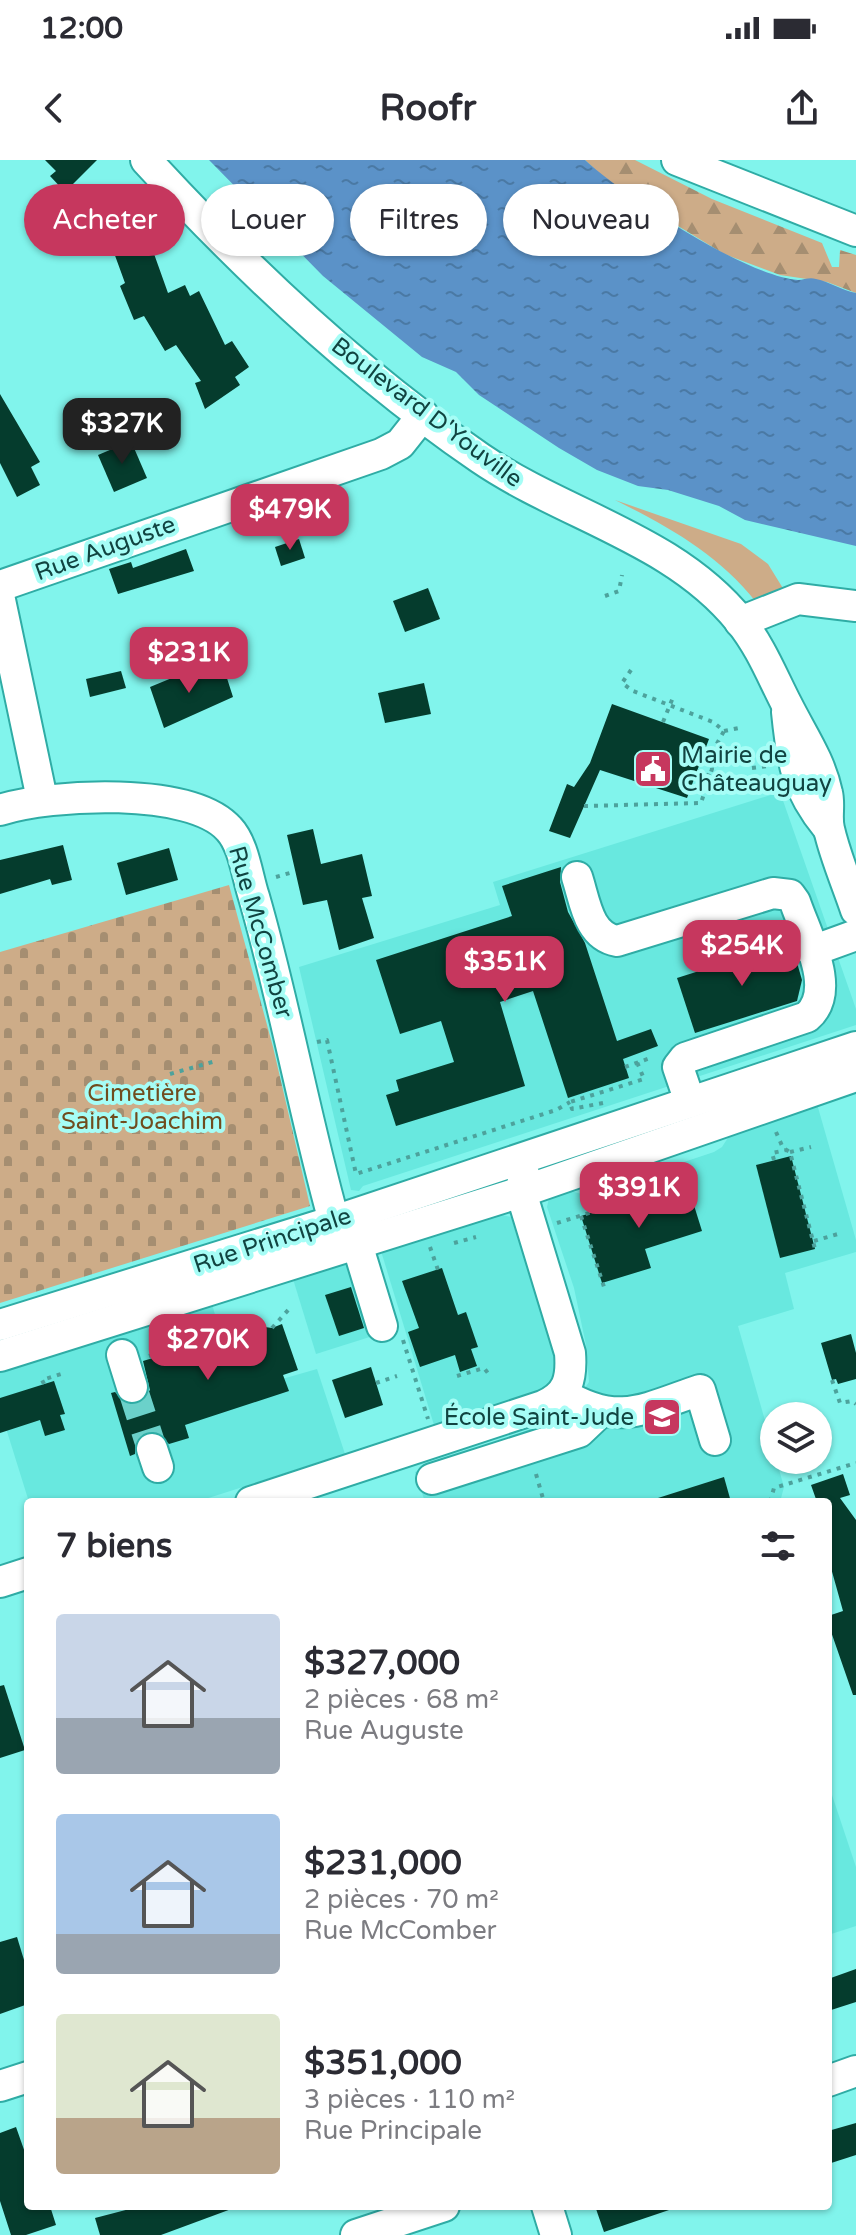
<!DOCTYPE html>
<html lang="fr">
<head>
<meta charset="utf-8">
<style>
  :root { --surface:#fff; --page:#f2f2f3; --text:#2b2b33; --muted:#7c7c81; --accent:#c6375e }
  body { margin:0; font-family:"Varela Round",sans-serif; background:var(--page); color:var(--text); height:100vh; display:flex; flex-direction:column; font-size:30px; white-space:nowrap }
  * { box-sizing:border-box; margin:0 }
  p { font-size:26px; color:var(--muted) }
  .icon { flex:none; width:44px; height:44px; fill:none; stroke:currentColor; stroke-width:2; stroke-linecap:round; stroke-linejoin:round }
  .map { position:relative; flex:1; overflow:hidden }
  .side { position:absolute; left:24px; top:1338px; width:808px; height:712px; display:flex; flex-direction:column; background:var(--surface); border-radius:8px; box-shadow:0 2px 6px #0004 }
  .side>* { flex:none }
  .guide { position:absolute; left:24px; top:24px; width:808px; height:72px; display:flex; gap:16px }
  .controls { position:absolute; left:760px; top:1242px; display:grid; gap:16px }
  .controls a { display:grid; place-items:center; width:72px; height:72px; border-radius:50%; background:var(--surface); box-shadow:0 2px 6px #0004; font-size:40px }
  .price { position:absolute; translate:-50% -68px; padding:0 18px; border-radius:16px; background:var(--accent); color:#fff; font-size:26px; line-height:52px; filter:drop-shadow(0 2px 4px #0008) }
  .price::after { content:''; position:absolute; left:50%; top:48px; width:24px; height:18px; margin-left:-12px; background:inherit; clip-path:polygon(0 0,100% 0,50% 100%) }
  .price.current { background:#222; color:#fff }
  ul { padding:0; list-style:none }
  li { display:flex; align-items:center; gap:24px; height:200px; padding:0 32px }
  li span { display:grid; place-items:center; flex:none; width:224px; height:160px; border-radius:8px; color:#555 }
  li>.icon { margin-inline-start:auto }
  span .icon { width:96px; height:96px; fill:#fffc; stroke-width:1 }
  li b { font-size:34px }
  h2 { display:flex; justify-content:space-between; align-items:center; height:96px; padding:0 32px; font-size:34px }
  .pill { padding:0 28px; border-radius:36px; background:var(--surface); box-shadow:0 2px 6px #0004; font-size:28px; line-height:72px }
  .pill.current { background:var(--accent); color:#fff }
  .status { display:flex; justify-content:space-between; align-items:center; height:56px; padding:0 40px; background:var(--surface); direction:ltr }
  .status svg { height:22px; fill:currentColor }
  header { display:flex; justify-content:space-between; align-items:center; height:104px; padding:0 32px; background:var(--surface); font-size:36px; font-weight:700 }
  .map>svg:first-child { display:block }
</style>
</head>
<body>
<div class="status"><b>12:00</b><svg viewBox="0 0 49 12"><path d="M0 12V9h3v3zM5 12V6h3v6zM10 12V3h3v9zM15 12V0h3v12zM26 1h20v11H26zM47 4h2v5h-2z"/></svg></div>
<header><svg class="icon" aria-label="back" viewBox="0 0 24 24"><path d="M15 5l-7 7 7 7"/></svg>Roofr<svg class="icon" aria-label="share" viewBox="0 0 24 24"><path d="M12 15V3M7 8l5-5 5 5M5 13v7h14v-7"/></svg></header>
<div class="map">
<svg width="856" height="2075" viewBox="0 0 856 2075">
  <defs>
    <pattern id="forest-firs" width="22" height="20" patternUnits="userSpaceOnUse" patternTransform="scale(2)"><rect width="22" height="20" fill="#cdac88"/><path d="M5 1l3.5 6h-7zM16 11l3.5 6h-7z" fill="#a58e71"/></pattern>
    <pattern id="cemetery-stones" width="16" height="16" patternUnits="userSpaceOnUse" patternTransform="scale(2)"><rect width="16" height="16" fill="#cdac88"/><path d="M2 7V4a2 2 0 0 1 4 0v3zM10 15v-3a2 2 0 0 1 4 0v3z" fill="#a58e71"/></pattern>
    <pattern id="water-ripples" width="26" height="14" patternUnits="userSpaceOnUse" patternTransform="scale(2)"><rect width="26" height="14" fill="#5b92c8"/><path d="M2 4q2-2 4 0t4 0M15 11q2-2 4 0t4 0" fill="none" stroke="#4a79a4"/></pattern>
  </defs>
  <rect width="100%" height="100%" fill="#81f4ec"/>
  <g fill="#68e8df">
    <polygon points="780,632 856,849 856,865 363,1026 359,1031 351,1030 299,807 500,745 493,722"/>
    <polygon points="817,944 856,1080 856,1092 785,1113 794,1149 738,1166 784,1327 780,1342 425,1342 415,1312 520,1279 518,1274 567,1253 589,1222 586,1185 574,1128 547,1047 549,1038 571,1031 585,1035 714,992 722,987 731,973"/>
    <polygon points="497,1054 511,1057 555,1195 555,1219 542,1230 434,1265 381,1091"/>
    <polygon points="371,1094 395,1169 316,1194 293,1119"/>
    <polygon points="212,1144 237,1232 317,1209 345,1294 196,1342 29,1342 0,1249 0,1210"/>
    <polygon points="828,1623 856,1707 856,1766 828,1775"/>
  </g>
  <path fill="#cdac88" d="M615,340L741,384L768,404L784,430L756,442C718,394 669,367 615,340Z"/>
  <polygon fill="url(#forest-firs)" points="585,0 635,0 712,39 822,83 832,107 839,107 840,90 856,95 856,133 827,122 780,115 724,94 614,27"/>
  <polygon fill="url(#cemetery-stones)" points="229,725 273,887 310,1046 0,1143 0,792"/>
  <path fill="url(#water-ripples)" d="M209,0H585C624,36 745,116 798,120C804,120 809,117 816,119C830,122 841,130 856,133V386L745,360L719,346L668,330L638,326L597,310L559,288L479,235L456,212L422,197L323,116Z"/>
  <g fill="#053c2d">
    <polygon points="45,0 97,0 65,32 50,16 56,11"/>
    <polygon points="148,77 168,133 185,125 190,136 199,131 225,185 232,181 249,207 235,217 240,225 205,249 195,223 201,221 176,185 165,191 144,156 134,160 120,126 125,123 113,90"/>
    <polygon points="0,234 40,302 31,307 40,325 17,337 0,303"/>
    <polygon points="131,281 147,318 114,332 98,295"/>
    <polygon points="299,379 305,398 281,406 275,387"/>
    <polygon points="186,389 194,411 118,434 109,409 131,402 133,408"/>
    <polygon points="428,428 440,459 405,472 393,441"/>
    <polygon points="201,506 206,519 225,512 233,537 164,568 150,527"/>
    <polygon points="121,511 126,528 90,537 86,519"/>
    <polygon points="424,523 431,554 385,563 378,533"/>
    <polygon points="612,544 709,579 687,638 600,610 570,678 549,671 567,624 574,627 590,603"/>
    <polygon points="313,669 321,704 362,694 372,736 362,738 374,778 339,790 327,740 303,745 287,675"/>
    <polygon points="63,685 72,720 52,725 50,719 0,734 0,700"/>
    <polygon points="169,688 178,720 126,735 117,703"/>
    <polygon points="561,707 560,722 568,752 585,783 617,881 651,869 658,886 623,899 629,918 568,938 533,831 500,842 525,926 396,966 386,935 399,931 396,920 454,902 441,861 400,874 376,800 512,756 502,726"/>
    <polygon points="791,782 802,820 797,841 695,873 677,818"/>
    <polygon points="791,996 815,1089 780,1098 756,1005"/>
    <polygon points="687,1023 702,1071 645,1089 651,1108 602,1123 581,1056"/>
    <polygon points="442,1108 458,1155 466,1152 478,1187 471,1189 477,1206 460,1212 455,1195 420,1207 408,1172 419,1168 402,1121"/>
    <polygon points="351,1127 364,1168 339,1176 325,1135"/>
    <polygon points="236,1163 272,1168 282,1164 298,1210 283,1215 289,1231 185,1265 189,1278 169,1284 156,1272 146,1272 135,1285 135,1294 130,1296 111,1233 115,1232 127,1244 138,1244 150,1230 143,1201 239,1172"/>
    <polygon points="851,1174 856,1193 856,1219 838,1224 836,1219 832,1220 821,1183"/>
    <polygon points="371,1207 383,1245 345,1258 332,1220"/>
    <polygon points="54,1221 65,1254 60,1255 65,1270 45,1276 40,1260 0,1273 0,1238"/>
    <polygon points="843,1314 850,1335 840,1338 856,1360 856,1535 853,1535 828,1463 828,1456 843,1451 831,1408 828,1409 828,1342 817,1342 811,1325"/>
    <polygon points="724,1317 731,1342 659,1342 658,1338"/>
    <polygon points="4,1525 25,1590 0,1598 0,1526"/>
    <polygon points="17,1777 28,1813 28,1844 0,1854 0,1782"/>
    <polygon points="856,1809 856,1842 828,1851 828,1819"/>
    <polygon points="856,1963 856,1995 828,2004 828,1971"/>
    <polygon points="16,1967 28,2001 28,2046 50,2046 56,2065 26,2075 11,2075 0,2041 0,1973"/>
    <polygon points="141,2046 234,2046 234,2048 161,2075 100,2075 95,2058"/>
    <polygon points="595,2046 671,2046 672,2049 604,2072"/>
  </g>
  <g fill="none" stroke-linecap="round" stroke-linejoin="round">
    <polyline stroke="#6bd1ca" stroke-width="30" stroke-dasharray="30 15" stroke-linecap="butt" points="132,1227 152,1289"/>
    <defs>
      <g id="minor">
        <path d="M146,0C247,110 356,213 480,298C565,356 674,379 740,461C761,487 772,516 787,545C802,575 820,600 827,633C830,645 826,657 829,669C835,696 847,723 856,750"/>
        <polyline points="677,0 856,71"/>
        <polyline points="0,426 381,294 400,284 423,255"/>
        <polyline points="0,440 42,639"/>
        <polyline points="740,462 798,439 856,446"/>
        <path d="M787,552C792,602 796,629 828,668"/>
        <path d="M0,650C50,634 191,626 229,669C244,685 247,716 254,737C285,844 304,954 334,1061"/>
        <path d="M577,717C585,741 588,776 617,781L773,733L790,735L795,742C806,775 838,831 807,857L685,898L678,907L690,942"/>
        <polyline points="812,791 856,775"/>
        <polyline points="357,1084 382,1166"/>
        <polyline points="0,1165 334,1061 856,887"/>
        <polyline points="122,1195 132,1227"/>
        <polyline points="0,1196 521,1032 856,916"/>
        <path d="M563,1234C618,1267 644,1249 700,1230L715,1280"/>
        <polyline points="152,1289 158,1307"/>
        <polyline points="432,1319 579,1272 599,1253"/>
        <path d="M251,1342L543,1246C568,1235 572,1219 570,1193L521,1032L524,1014"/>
        <polyline points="0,1422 28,1413"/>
        <polyline points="828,1921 856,1911"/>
        <polyline points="0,1926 28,1917"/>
        <polyline points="547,2046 556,2075"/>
        <polyline points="356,2075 444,2046"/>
      </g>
    </defs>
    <use href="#minor" stroke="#2faca5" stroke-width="34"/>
    <g stroke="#4da29c" stroke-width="4" stroke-dasharray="4 6" stroke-linecap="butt">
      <polyline points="605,436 619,431 622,415"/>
      <polyline points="663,562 674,535"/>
      <polyline points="724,571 739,568"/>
      <polyline points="752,608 768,606"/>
      <polyline points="697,611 710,616"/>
      <polyline points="584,646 701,643 712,609 710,596 724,571 713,562 633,531 622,523 631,510"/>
      <polyline points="276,717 293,712"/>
      <polyline points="317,882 327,880 356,1014 556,950 570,942"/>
      <polyline points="625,907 653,897"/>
      <polyline points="170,914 216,901"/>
      <polyline points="603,943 572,949 570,942 644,919 637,902"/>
      <polyline points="776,972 783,988 790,992 815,1089"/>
      <polyline points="790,992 811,987"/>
      <polyline points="774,1000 772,993 786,990"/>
      <polyline points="581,1056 605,1130"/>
      <polyline points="557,1063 621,1043 615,1025"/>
      <polyline points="814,1081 838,1074"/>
      <polyline points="454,1083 476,1077"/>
      <polyline points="430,1087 438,1110"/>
      <polyline points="272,1168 290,1148"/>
      <polyline points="403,1180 428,1259"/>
      <polyline points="231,1182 241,1179"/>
      <polyline points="149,1196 177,1187"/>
      <polyline points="457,1216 484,1208 491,1217"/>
      <polyline points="832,1220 840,1243 852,1241 856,1244"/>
      <polyline points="376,1223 397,1216"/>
      <polyline points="44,1224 42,1220 61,1214"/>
      <polyline points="536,1314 544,1342"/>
      <polyline points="770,1342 774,1328 856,1303"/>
    </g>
    <use href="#minor" stroke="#fff" stroke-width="30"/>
  </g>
  <defs>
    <symbol id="civic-square" viewBox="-11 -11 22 22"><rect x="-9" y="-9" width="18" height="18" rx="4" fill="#c6375e" stroke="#a6fdf6"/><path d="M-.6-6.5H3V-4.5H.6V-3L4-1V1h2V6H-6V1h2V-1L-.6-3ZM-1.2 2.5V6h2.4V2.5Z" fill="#fff"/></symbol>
    <symbol id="school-square" viewBox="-11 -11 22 22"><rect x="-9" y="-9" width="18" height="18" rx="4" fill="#c6375e" stroke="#a6fdf6"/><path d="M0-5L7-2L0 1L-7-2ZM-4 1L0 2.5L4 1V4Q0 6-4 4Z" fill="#fff"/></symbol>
  </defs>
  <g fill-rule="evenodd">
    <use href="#civic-square" x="631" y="587" width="44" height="44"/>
    <use href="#school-square" x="640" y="1235" width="44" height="44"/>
  </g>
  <g text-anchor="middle" stroke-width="8" stroke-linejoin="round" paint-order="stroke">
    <g font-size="24" fill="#114441" stroke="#a6fdf6">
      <text transform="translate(427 252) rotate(37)" y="8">Boulevard D'Youville</text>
      <text transform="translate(105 388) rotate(-20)" y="8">Rue Auguste</text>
      <text transform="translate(261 772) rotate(74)" y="8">Rue McComber</text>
      <text transform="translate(272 1080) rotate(-18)" y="8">Rue Principale</text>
    </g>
    <g font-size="24" fill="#114441" stroke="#a6fdf6" text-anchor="start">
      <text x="681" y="603">Mairie de<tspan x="681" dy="28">Châteauguay</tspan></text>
      <text x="634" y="1265" text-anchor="end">École Saint-Jude</text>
    </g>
    <g font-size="24" fill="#704c1e" stroke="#a6fdf6">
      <text x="142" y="941">Cimetière<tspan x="142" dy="28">Saint-Joachim</tspan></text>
    </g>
  </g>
</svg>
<div class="controls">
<a><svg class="icon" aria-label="layers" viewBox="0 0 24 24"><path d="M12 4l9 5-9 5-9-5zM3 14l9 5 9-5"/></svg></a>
</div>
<b class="price current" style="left:122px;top:306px">$327K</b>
<b class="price" style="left:290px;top:392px">$479K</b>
<b class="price" style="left:189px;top:535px">$231K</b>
<b class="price" style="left:742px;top:828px">$254K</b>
<b class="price" style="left:505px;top:844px">$351K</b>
<b class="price" style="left:639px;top:1070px">$391K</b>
<b class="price" style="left:208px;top:1222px">$270K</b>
<div class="guide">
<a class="pill current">Acheter</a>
<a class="pill">Louer</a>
<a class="pill">Filtres</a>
<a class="pill">Nouveau</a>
</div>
<section class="side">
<h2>7 biens<svg class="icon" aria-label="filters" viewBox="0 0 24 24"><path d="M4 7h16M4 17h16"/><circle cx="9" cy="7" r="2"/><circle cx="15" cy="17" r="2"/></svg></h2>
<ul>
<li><span style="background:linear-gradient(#c9d6e8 65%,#9aa5b1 0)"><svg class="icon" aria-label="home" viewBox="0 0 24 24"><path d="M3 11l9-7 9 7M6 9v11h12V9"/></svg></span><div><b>$327,000</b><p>2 pièces · 68 m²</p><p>Rue Auguste</p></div></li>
<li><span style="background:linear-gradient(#a9c7e8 75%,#9aa5b1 0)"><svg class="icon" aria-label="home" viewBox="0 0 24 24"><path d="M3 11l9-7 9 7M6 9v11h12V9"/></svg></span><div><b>$231,000</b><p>2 pièces · 70 m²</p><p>Rue McComber</p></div></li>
<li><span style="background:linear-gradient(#dfe7d0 65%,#b9a48a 0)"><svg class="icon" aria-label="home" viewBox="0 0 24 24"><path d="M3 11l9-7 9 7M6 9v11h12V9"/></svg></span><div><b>$351,000</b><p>3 pièces · 110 m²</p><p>Rue Principale</p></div></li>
</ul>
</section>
</div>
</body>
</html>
